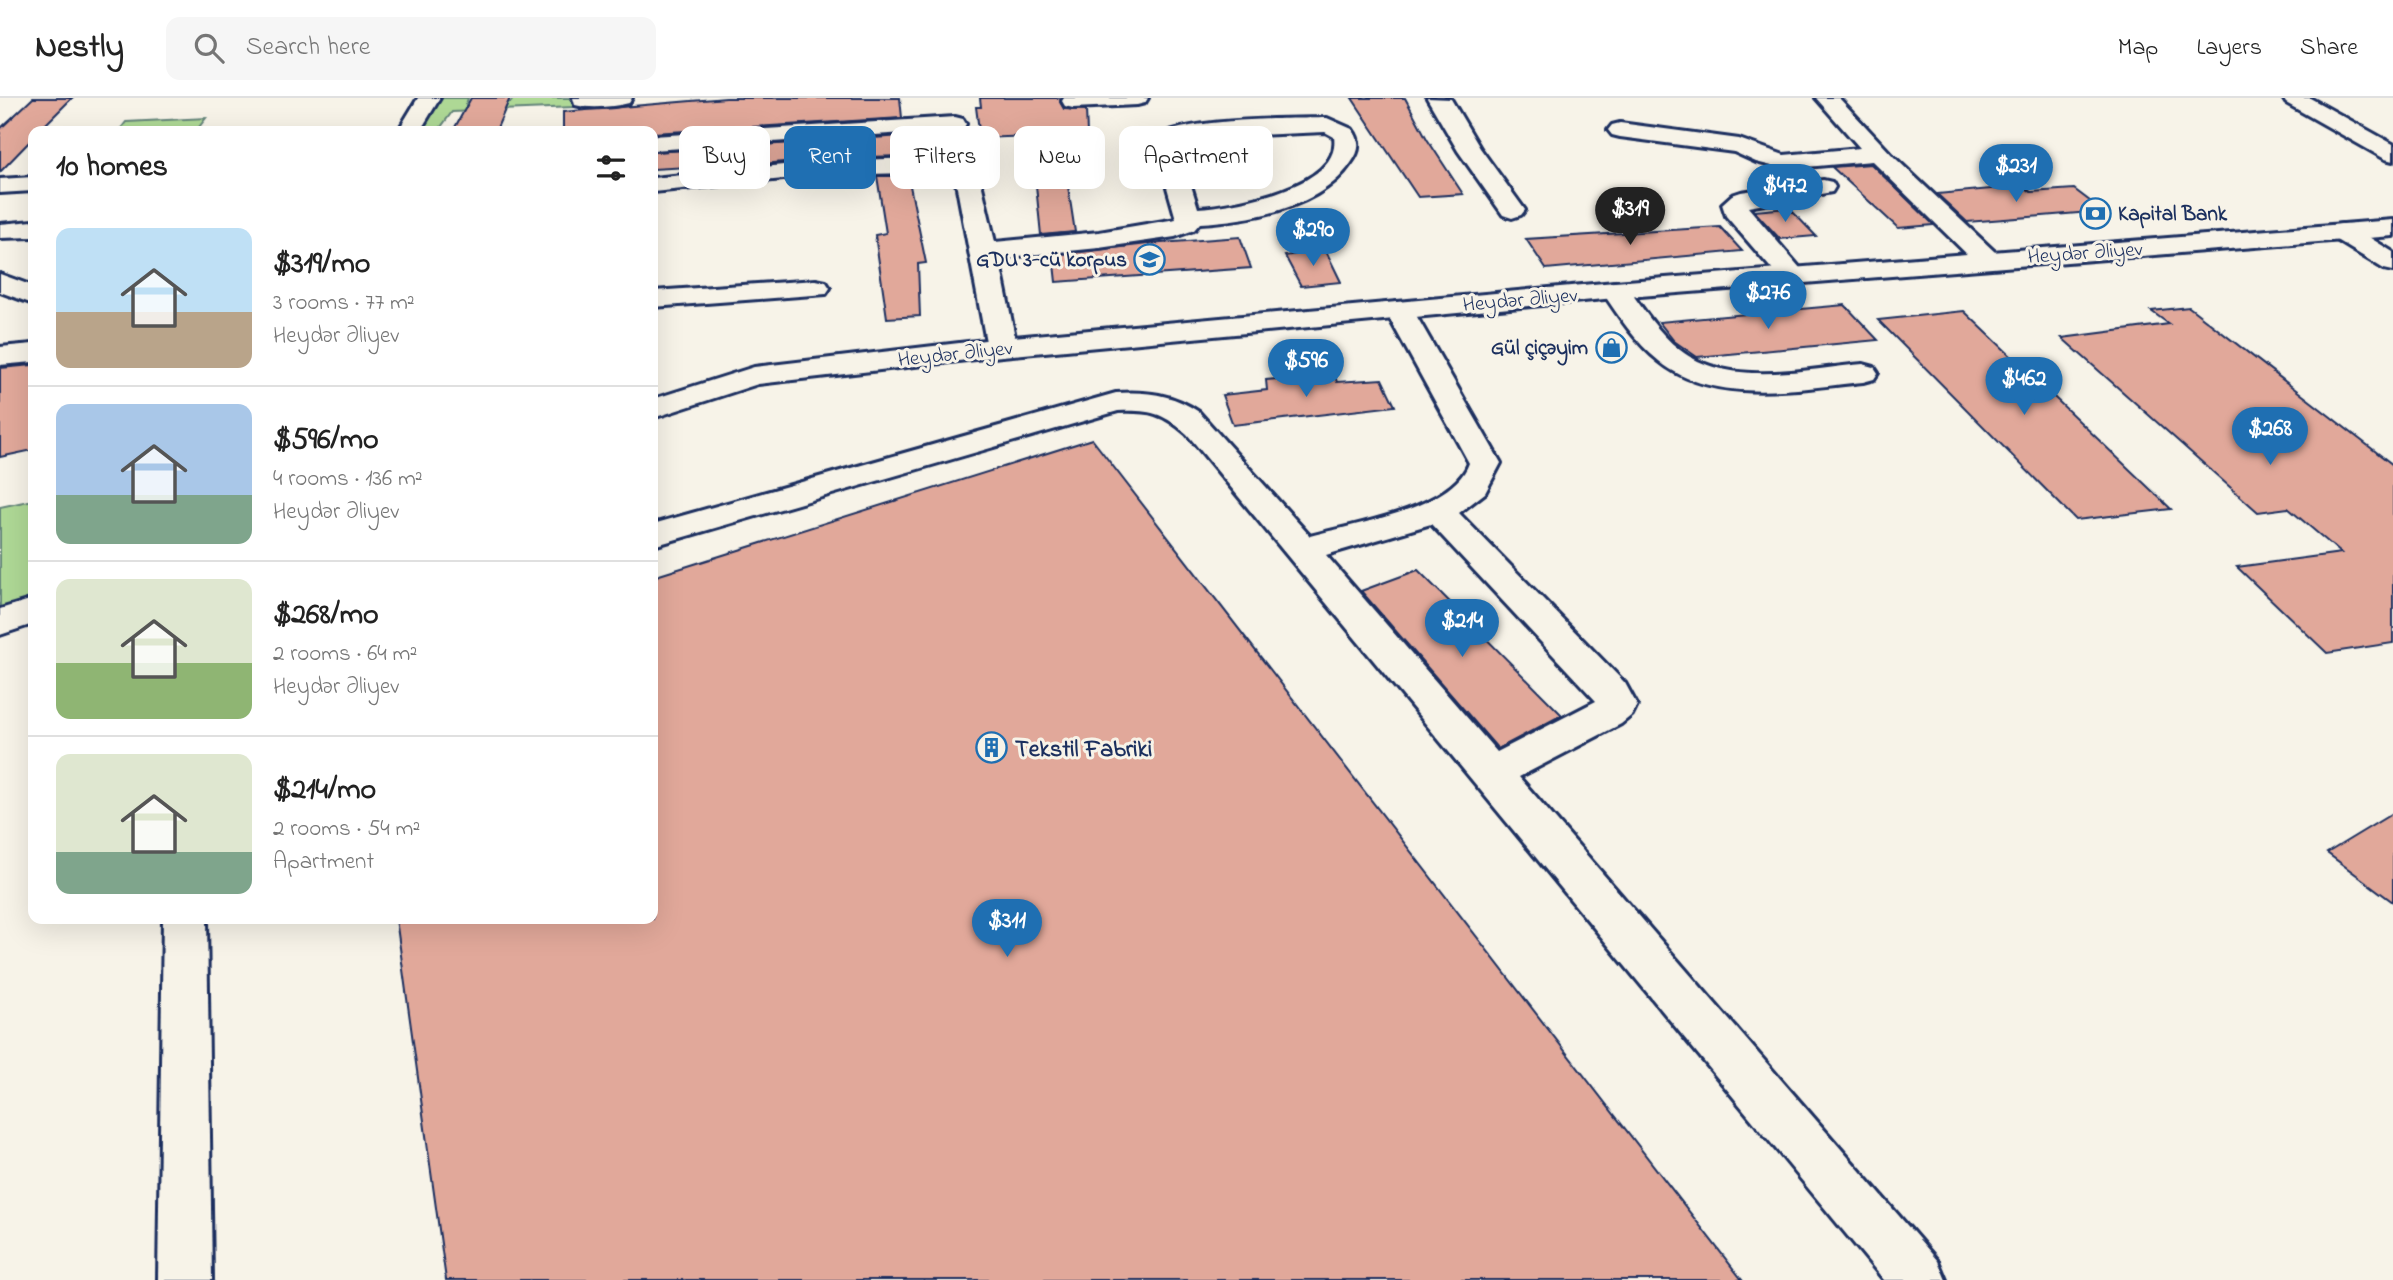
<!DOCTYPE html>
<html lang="en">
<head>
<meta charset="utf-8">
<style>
  :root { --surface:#fff; --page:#f6f6f6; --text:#222; --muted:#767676; --line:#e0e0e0; --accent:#1f6fb2 }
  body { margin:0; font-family:"Indie Flower",sans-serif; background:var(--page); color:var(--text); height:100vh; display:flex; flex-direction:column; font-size:26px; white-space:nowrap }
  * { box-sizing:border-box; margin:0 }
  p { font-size:23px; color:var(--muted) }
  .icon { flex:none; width:38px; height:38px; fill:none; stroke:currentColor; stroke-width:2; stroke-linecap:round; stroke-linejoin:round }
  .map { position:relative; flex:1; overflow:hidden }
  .details { position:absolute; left:28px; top:28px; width:630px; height:798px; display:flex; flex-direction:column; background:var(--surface); border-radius:14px; box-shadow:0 7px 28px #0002 }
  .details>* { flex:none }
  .guide { position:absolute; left:679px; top:28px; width:665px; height:63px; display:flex; gap:14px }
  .price { position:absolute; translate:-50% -60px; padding:0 16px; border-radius:24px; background:var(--accent); color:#fff; font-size:23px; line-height:46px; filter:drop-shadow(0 2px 4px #0008) }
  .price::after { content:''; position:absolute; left:50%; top:42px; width:21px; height:16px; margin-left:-10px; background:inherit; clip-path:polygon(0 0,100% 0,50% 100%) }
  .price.current { background:#222; color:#fff }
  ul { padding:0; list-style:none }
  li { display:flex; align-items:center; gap:21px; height:175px; padding:0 28px }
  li+li { border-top:2px solid var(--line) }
  li span { display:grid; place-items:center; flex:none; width:196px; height:140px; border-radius:14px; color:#555 }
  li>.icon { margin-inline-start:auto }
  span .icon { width:84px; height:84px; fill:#fffc; stroke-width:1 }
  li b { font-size:30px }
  h2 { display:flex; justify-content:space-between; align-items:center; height:84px; padding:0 28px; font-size:30px }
  .chip { padding:0 24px; border-radius:14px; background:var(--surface); box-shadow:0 7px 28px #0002; font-size:24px; line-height:63px }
  .chip.current { background:var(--accent); color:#fff }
  header { display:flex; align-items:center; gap:42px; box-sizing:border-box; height:98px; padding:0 35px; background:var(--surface); border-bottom:2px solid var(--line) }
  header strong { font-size:33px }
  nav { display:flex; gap:38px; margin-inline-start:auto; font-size:24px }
  .search { width:490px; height:63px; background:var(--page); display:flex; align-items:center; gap:18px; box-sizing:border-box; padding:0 24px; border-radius:14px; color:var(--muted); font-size:26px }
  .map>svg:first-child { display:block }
</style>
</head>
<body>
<header>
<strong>Nestly</strong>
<div class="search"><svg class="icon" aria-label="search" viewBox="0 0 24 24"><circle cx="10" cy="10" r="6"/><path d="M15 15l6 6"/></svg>Search here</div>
<nav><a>Map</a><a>Layers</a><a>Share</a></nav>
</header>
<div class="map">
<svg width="2393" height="1182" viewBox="0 0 2393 1182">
  <rect width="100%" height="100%" fill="#f7f3e8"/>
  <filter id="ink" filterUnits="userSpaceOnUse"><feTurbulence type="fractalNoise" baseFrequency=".0143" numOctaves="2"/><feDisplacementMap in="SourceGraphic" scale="14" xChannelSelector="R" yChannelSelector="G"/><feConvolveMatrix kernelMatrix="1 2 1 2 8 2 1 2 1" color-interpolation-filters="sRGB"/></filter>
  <g filter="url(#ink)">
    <g fill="#aed895" stroke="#64847a" stroke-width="2">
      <polygon points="436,0 468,0 466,6 511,4 513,0 578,0 575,9 452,14 438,33 416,33"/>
      <polygon points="206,20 196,33 119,33 126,24"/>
      <polygon points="33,402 33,503 0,514 0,409"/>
    </g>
    <g fill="#e1a89a" stroke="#1b2f5e" stroke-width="2">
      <polygon points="33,0 72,0 39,33 33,33 33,40 0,74 0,31"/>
      <polygon points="471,0 510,0 497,30 453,33"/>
      <polygon points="726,0 900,0 902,20 653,35 653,33 563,33 563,14"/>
      <polygon points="980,0 1061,0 1060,4 1064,11 1086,12 1087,35 1060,36 1075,134 1041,137 1031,38 980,40 976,9 981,9"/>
      <polygon points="1352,0 1405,0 1427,41 1463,96 1418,99"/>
      <polygon points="904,38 906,58 823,60 723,70 724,67 653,71 653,54"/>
      <polygon points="1871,66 1934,127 1898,130 1832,69"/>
      <polygon points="877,78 908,78 926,165 918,166 920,218 887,220 875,137 886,135"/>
      <polygon points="2023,88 2031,94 2074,91 2103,113 1967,124 1937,96"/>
      <polygon points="1789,110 1816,138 1780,141 1754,113"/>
      <polygon points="1720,129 1742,153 1546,171 1526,141"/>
      <polygon points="1240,139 1251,170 1056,184 1053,157 1148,146"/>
      <polygon points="1325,151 1341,184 1301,188 1285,158"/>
      <polygon points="1845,207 1878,242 1697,259 1674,243 1659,224"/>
      <polygon points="2189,209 2393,367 2393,545 2327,555 2237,469 2341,455 2288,410 2258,414 2062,240 2169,226 2151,213"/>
      <polygon points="1964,213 2171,411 2076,422 1878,222"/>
      <polygon points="33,267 33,352 0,359 0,270"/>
      <polygon points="1334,276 1337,284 1382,281 1395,308 1233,327 1222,297 1267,292 1266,282"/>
      <polygon points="1092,341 1742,1182 446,1182 396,821 653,821 653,479"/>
      <polygon points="1418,472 1562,617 1498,651 1361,493"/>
      <polygon points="2393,715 2393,804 2327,755"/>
    </g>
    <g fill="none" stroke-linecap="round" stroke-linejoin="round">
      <defs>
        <g id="minor">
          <polygon points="418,0 440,0 420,33 398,33"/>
          <path d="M573,0H632L629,5C613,9 591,11 575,7Z"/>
          <polygon points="1064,0 1148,0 1145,5 1137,7 1073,10 1065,8 1062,3"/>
          <polygon points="1427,0 1451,1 1480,50 1525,112 1521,117 1512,120 1503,117 1458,53"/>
          <polygon points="1816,0 1839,0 1894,59 1996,155 2000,161 1996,167 1987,169 1978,167 1872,63 1784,71 1756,64 1734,54 1620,39 1612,37 1608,32 1612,27 1620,25 1739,41 1784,57 1860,50"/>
          <polygon points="2283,0 2310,0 2393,46 2393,63 2385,61 2286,5"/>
          <polygon points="955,19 963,21 966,26 963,31 653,52 653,38"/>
          <path d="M1327,20L1352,31C1361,43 1360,53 1351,65C1320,111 1250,122 1200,125L1194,132L1175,139L1099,150L999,160L1017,249L1012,255L1002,258L992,255L987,249L954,74L823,77L653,94V80L823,63L951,59L947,42L951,37H967L971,42L995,144L1099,134L1176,121L1161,68L1147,46C1166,19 1293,21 1327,20ZM1325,34L1334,39C1342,89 1233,108 1198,110L1185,68L1172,49L1215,39Z"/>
          <polygon points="33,79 33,93 0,95 0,81"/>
          <polygon points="1823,82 1832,84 1835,89 1832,94 1748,109 1806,177 1802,183 1792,185 1782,183 1726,118 1722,106 1732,97 1741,94"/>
          <polygon points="33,123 33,139 0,140 0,126"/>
          <polygon points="2342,126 2351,128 2393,154 2393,173 2384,171 2333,140 2329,134 2333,128"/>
          <polygon points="0,176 33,188 33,206 0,194"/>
          <polygon points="816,182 826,184 830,190 826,196 653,209 653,193"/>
          <path d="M1615,184L1625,186C1642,209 1657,234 1680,252C1729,290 1806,271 1863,266L1874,269L1878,275L1874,281L1863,284C1799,290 1713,308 1659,263C1635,244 1618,217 1601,192L1605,186Z"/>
          <path d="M1399,204L1409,206L1413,212L1501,365L1485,395L1459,415L1625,585L1637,607L1632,617L1621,626L1519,679L1938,1163L1946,1182H1884L1187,336C1162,314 1150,312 1118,313L653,448V426L1116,295C1146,293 1173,296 1199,314L1310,438C1353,426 1453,411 1469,365L1385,212L1389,206ZM1431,426L1596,603L1497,654L1326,457Z"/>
          <polygon points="33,246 33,264 0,267 0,249"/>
          <polygon points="163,821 207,821 212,1182 158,1182"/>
        </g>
        <g id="major">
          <polygon points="2393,122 2393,138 1615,200 1002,258 758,286 653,320 653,301 754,269 1002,240 1615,184"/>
          <polygon points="33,501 33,526 0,537 0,511"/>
        </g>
      </defs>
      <use href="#minor" stroke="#1b2f5e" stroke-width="6"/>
      <use href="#major" stroke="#1b2f5e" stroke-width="6"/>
      <use href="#minor" fill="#f7f3e8" fill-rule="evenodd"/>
      <use href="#major" fill="#f7f3e8" fill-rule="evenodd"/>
    </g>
  </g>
  <defs>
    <symbol id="bank-ring" viewBox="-11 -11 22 22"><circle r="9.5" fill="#f7f3e8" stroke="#1f6fb2" stroke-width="1.5"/><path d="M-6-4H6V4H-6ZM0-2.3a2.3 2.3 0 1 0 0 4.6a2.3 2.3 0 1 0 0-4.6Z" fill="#1f6fb2"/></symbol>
    <symbol id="university-ring" viewBox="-11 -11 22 22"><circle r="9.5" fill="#f7f3e8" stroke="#1f6fb2" stroke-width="1.5"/><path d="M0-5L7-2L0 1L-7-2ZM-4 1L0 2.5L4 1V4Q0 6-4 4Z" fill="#1f6fb2"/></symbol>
    <symbol id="shop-ring" viewBox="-11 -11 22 22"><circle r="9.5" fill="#f7f3e8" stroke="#1f6fb2" stroke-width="1.5"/><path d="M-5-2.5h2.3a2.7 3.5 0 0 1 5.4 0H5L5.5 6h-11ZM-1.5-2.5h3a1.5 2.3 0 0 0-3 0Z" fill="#1f6fb2"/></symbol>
    <symbol id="building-ring" viewBox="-11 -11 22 22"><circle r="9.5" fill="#f7f3e8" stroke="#1f6fb2" stroke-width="1.5"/><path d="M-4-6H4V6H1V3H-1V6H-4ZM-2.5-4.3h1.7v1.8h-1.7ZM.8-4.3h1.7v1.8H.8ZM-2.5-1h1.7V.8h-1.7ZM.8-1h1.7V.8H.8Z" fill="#1f6fb2"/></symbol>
  </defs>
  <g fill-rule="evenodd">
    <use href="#bank-ring" x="2078" y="98" width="35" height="35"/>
    <use href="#university-ring" x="1132" y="144" width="35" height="35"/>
    <use href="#shop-ring" x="1594" y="232" width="35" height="35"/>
    <use href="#building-ring" x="974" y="632" width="35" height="35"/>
  </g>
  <g text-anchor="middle" stroke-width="6" stroke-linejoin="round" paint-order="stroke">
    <g font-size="21" font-weight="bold" fill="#1b2f5e" stroke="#f7f3e8" text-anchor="end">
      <text x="2118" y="122" text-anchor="start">Kapital Bank</text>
      <text x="1127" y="168">GDU 3-cü korpus</text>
      <text x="1588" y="256">Gül çiçəyim</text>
    </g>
    <g font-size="21" fill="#1b2f5e" stroke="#f7f3e8">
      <text transform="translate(2085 154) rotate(-4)" y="7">Heydər Əliyev</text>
      <text transform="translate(1520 201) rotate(-5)" y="7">Heydər Əliyev</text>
      <text transform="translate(955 255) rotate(-6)" y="7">Heydər Əliyev</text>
    </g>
    <g font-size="24" font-weight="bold" fill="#1b2f5e" stroke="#f7f3e8" text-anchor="start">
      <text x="1015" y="658">Tekstil Fabriki</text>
    </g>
  </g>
</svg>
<b class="price" style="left:2016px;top:106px">$231</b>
<b class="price" style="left:1785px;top:126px">$472</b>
<b class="price current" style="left:1630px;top:149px">$319</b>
<b class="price" style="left:1313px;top:170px">$290</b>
<b class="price" style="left:1768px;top:233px">$276</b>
<b class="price" style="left:1306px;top:301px">$596</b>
<b class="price" style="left:2024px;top:319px">$462</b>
<b class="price" style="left:2270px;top:369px">$268</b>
<b class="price" style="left:1462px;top:561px">$214</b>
<b class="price" style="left:1007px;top:861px">$311</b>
<div class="guide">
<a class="chip">Buy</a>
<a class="chip current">Rent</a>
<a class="chip">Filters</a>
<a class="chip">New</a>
<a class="chip">Apartment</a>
</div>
<section class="details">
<h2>10 homes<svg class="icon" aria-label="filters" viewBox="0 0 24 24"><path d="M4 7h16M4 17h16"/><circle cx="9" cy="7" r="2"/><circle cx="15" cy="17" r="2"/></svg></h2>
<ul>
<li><span style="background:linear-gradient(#bfe0f5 60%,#b9a48a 0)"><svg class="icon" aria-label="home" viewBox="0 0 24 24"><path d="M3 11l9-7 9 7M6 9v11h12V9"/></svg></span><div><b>$319/mo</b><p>3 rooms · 77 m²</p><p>Heydər Əliyev</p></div></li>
<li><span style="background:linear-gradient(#a9c7e8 65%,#7fa58c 0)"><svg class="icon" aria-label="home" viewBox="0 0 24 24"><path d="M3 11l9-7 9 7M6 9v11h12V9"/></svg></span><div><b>$596/mo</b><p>4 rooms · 136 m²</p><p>Heydər Əliyev</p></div></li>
<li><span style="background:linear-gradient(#dfe7d0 60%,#8fb573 0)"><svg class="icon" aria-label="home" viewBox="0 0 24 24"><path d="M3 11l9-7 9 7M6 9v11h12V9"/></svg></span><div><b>$268/mo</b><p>2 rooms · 64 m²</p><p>Heydər Əliyev</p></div></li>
<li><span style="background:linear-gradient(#dfe7d0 70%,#7fa58c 0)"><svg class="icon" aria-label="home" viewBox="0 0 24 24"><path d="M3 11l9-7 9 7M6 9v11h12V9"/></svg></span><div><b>$214/mo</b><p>2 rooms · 54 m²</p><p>Apartment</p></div></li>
</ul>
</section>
</div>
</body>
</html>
